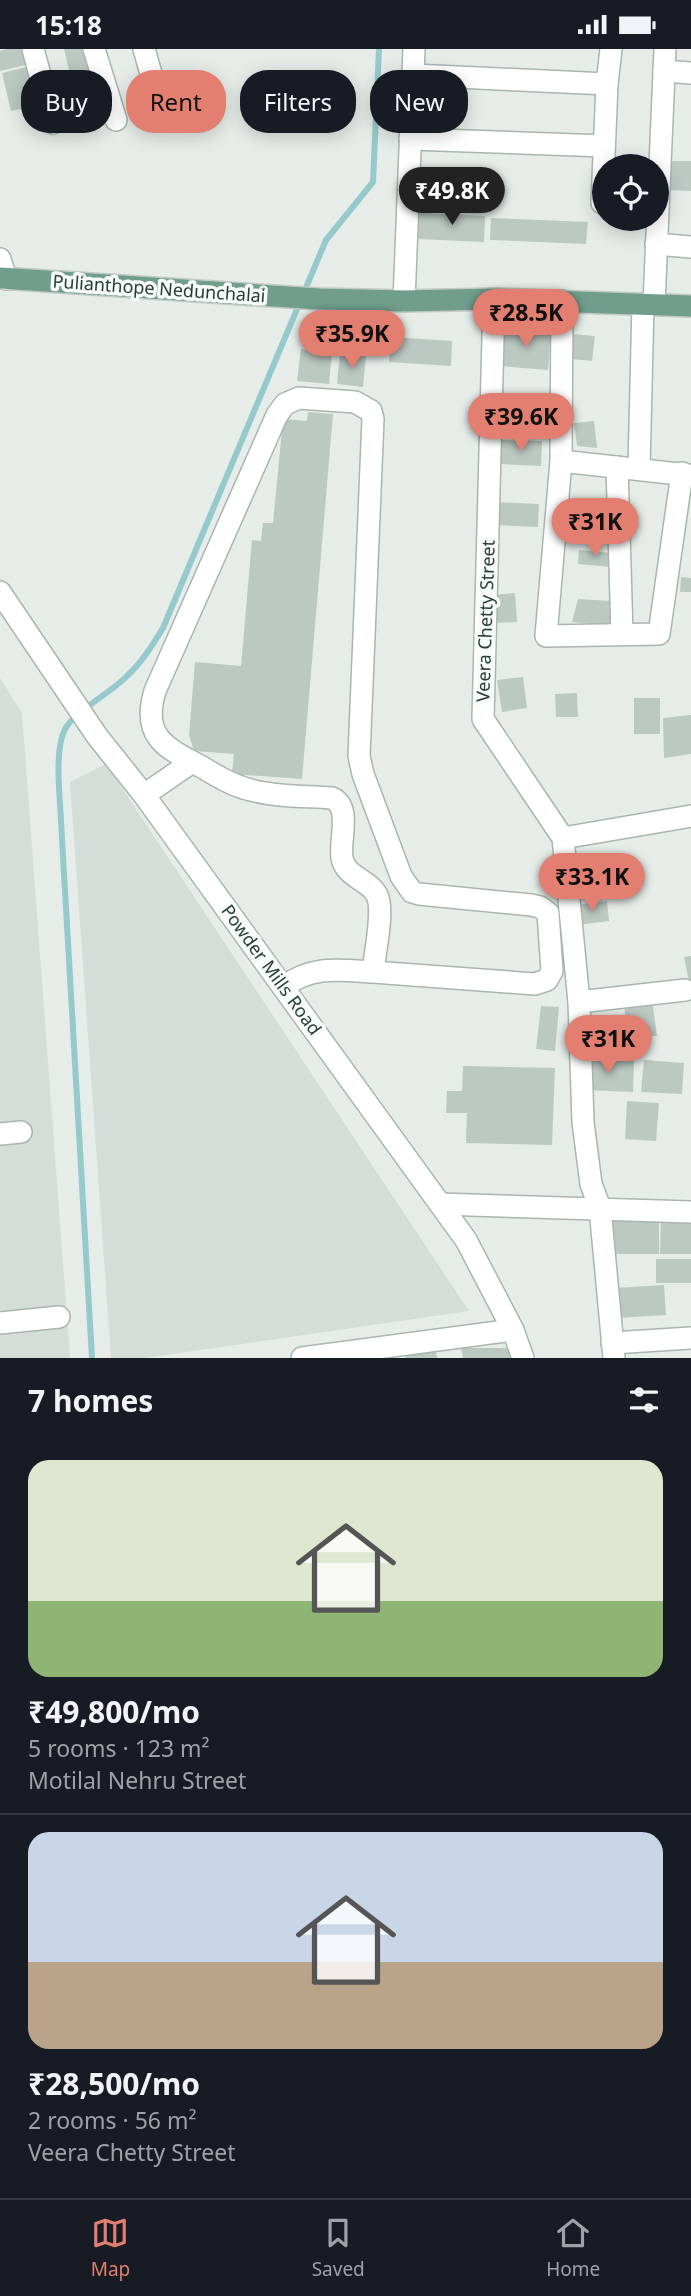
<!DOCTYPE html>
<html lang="en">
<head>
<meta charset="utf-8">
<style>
  :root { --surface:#171b24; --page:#20242c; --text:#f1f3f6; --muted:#9ea1a6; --line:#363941; --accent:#e27f70 }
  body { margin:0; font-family:"Noto Sans",sans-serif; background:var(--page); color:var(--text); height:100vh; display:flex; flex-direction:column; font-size:26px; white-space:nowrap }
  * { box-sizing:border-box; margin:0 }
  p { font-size:23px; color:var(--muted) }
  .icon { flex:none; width:38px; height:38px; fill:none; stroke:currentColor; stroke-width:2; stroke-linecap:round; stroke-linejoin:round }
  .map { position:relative; height:1309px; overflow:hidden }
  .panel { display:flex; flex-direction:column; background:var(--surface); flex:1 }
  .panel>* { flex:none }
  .top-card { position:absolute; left:21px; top:21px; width:649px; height:63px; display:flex; gap:14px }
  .tools { position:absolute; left:592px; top:105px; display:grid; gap:14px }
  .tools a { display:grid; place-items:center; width:77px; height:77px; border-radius:50%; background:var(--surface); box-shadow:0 4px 18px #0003; font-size:35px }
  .price { position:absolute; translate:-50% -60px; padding:0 16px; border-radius:24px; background:var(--accent); color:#111; font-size:23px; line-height:46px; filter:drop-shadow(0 2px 4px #0008) }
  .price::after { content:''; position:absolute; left:50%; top:42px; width:21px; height:16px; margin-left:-10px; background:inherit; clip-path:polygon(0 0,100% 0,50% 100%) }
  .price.selected { background:#222; color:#fff }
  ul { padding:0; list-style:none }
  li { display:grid; align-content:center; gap:14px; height:371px; padding:0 28px }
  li+li { border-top:2px solid var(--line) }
  li span { display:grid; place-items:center; height:217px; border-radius:21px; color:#555 }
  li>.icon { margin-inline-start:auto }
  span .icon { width:126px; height:126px; fill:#fffc; stroke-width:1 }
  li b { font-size:30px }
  h2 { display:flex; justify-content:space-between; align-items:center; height:84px; padding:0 28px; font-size:30px }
  .chip { padding:0 24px; border-radius:28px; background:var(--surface); box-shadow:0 4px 18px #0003; font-size:24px; line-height:63px }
  .chip.selected { background:var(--accent); color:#111 }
  .status { display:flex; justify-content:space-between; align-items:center; height:49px; padding:0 35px; background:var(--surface); direction:ltr }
  .status svg { height:19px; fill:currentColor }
  .tab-bar { display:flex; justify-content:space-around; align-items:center; height:98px; border-top:2px solid var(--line); background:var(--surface); font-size:19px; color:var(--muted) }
  .tab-bar a { display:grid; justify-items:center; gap:4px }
  .tab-bar .selected { color:var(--accent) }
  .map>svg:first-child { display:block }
</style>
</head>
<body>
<div class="status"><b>15:18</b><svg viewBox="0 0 49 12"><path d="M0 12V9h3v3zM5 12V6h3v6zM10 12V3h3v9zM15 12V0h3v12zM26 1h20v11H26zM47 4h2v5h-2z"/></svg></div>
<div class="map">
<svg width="691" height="1309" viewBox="0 0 691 1309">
  <rect width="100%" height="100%" fill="#e6ede9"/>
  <g fill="#d4ddd8">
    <polygon points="0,629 22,664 70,1309 0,1309"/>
    <polygon points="106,715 469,1262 145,1309 111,1309 70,733"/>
  </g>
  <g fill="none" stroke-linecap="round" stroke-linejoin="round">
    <path stroke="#95c9cb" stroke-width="6" d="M92,1309L61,772C60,747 54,702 65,680C74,663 112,643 127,627C142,613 152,597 163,579L326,191L373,133L379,0"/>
  </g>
  <g fill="#bcc8c2">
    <polygon points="7,0 27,0 30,15 0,22 0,2"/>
    <polygon points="64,0 92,0 97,23 71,29"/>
    <polygon points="34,16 43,55 11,62 2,24"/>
    <polygon points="69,28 74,52 53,57 47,33"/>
    <polygon points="668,112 691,112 691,142 668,141"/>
    <polygon points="419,164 485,167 484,193 418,190"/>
    <polygon points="491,169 588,173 586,195 490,191"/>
    <polygon points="503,279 551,283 548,321 500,317"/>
    <polygon points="573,285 595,287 592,312 571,310"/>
    <polygon points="391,288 452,292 451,317 389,313"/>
    <polygon points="301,300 332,303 329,335 297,332"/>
    <polygon points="340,304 366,306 363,338 337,335"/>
    <polygon points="308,363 333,365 302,730 232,725 234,705 194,702 189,686 195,613 241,617 252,491 261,492 263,474 273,474 283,370 307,372"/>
    <polygon points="502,366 545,369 543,389 501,386"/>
    <polygon points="594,372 597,399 577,397 574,374"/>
    <polygon points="501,391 542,392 541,417 500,415"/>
    <polygon points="591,451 609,452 607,477 574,474"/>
    <polygon points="495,453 539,455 538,478 494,476"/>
    <polygon points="579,501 612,504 611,518 578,515"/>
    <polygon points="681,528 691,529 691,543 680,543"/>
    <polygon points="515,544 517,573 495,574 493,546"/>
    <polygon points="578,550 611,552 611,577 572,573"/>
    <polygon points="523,628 527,659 502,663 497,631"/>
    <polygon points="577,644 578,668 556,668 555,645"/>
    <rect x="634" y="649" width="26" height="36"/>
    <polygon points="691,666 691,705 664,709 663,669"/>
    <polygon points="607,852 609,872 577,876 575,856"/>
    <polygon points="691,907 691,936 690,937 684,908"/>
    <polygon points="652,951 657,987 628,987 624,956"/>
    <polygon points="541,957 559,958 555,1002 536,1000"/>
    <polygon points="584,1009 634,1011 633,1043 583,1041"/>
    <polygon points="644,1011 684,1014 682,1045 641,1043"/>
    <polygon points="463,1017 555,1019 552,1096 466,1094 467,1064 446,1064 447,1042 462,1042"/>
    <polygon points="627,1052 659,1054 656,1092 625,1090"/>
    <rect x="609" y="1166" width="50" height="39"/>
    <polygon points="661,1167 691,1168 691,1205 660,1205"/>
    <rect x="656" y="1210" width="35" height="24"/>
    <polygon points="664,1236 666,1266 617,1269 615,1239"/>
    <polygon points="435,1299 437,1309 406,1309 405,1304"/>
    <polygon points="461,1299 511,1299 514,1309 463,1309"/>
  </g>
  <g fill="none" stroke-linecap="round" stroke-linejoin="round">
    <defs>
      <g id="minor">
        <polyline points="33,0 53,74"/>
        <polyline points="94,0 116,71"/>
        <polyline points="144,0 163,67"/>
        <polyline points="664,22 691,24"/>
        <polyline points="414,26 607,35"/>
        <polyline points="410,90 604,97"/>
        <polyline points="602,154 607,35 611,0"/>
        <polyline points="656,195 691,198"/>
        <polyline points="0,210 6,230"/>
        <polyline points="494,250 483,670 563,789 579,953 583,1073 591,1135 600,1159 614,1309"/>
        <polyline points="404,252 414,0"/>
        <polyline points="562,252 561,412 546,587 659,585 682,424"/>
        <polyline points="654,255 665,0"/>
        <polyline points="561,412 688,426"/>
        <polyline points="617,418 622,584"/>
        <polyline points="639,419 643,255"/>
        <polyline points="0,543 97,687 144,746 466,1191 513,1281 523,1309"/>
        <polyline points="144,746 192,713"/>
        <polyline points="563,789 691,767"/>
        <path d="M283,938C313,916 338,921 373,923L535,935L547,931L552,922L548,864L540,858L531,856L419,845L412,843L401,827L363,725L359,707L373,370L371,362L355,353L299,349L285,355L277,366L155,642C141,688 166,699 202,718C217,727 233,737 251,741C276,748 305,747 332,749C352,758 339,791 342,809C346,831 376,831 379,853C382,873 375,902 373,923"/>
        <polyline points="579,953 685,941"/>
        <polyline points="0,1085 21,1083"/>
        <polyline points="440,1155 691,1163"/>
        <polyline points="0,1274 59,1268"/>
        <polyline points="612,1294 691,1289"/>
        <polyline points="302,1309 513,1281"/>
      </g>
      <polyline id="major" points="0,229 319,250 404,252 494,250 691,257"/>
    </defs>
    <use href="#minor" stroke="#a9b5af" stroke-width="24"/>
    <use href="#major" stroke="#c3c9c6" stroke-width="24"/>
    <use href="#minor" stroke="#fff" stroke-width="21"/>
    <use href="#major" stroke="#709d8c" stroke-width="21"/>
  </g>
  <g text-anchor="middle" stroke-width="7" stroke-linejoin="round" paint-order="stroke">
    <g font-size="18" fill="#273d35" stroke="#f6faf8">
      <text transform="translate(159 240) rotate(4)" y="6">Pulianthope Nedunchalai</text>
      <text transform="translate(486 572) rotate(-88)" y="6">Veera Chetty Street</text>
      <text transform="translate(271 921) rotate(54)" y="6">Powder Mills Road</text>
    </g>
  </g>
</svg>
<div class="tools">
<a><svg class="icon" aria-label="locate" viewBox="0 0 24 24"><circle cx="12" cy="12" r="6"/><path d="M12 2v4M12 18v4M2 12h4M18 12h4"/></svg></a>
</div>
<b class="price selected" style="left:452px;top:178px">₹49.8K</b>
<b class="price" style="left:526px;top:300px">₹28.5K</b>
<b class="price" style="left:352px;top:321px">₹35.9K</b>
<b class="price" style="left:521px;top:404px">₹39.6K</b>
<b class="price" style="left:595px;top:509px">₹31K</b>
<b class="price" style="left:592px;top:864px">₹33.1K</b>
<b class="price" style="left:608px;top:1026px">₹31K</b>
<div class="top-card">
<a class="chip">Buy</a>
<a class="chip selected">Rent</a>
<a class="chip">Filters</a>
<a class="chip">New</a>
</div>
</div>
<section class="panel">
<h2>7 homes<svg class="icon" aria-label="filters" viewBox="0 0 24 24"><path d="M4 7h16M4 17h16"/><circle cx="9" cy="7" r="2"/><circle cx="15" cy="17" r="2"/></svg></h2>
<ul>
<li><span style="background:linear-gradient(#dfe7d0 65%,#8fb573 0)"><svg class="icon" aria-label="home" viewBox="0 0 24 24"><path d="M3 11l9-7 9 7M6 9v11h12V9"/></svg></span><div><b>₹49,800/mo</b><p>5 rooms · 123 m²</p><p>Motilal Nehru Street</p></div></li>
<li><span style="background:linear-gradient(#c9d6e8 60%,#b9a48a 0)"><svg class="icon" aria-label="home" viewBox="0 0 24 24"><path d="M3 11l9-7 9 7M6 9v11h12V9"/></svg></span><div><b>₹28,500/mo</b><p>2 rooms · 56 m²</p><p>Veera Chetty Street</p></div></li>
</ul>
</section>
<nav class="tab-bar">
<a class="selected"><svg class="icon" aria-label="map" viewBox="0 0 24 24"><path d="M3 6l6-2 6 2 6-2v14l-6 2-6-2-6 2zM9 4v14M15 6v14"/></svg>Map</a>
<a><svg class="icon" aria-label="saved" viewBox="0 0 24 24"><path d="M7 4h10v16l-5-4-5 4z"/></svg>Saved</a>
<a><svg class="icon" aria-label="home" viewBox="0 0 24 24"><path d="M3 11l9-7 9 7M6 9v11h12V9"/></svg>Home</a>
</nav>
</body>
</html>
